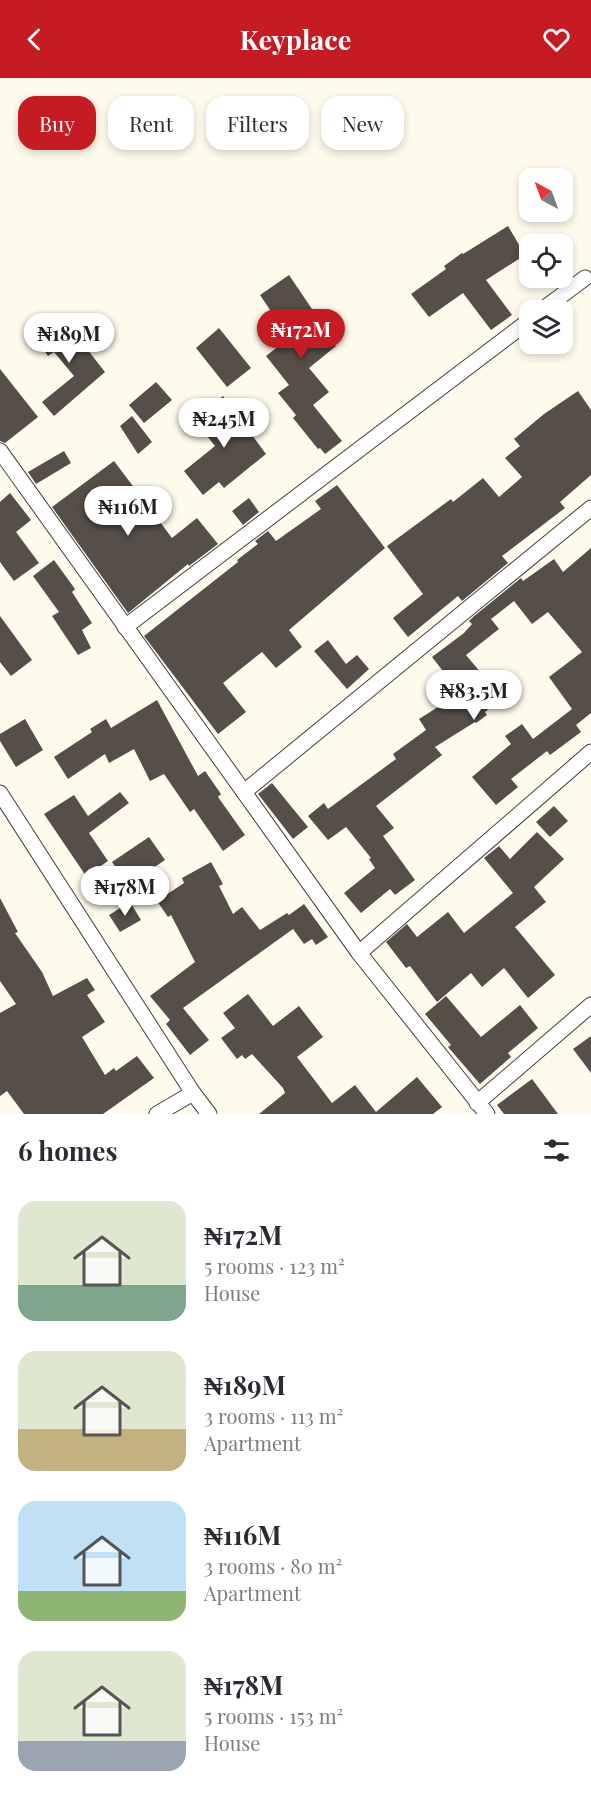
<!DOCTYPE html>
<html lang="en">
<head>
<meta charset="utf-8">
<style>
  :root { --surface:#fff; --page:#f2f2f3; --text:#2b2b33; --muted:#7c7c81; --accent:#c51c24 }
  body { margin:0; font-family:"Playfair Display",serif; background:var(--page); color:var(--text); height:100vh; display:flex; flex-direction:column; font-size:22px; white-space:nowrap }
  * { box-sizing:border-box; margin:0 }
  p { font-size:20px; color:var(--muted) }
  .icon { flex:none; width:33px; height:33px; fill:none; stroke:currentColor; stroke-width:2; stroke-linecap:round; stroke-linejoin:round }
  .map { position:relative; height:1036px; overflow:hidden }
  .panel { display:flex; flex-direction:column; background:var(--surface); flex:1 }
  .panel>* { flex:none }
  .hud { position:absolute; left:18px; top:18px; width:555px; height:54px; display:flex; gap:12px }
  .needle { width:39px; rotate:319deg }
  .fabs { position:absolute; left:519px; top:90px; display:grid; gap:12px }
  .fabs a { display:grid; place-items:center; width:54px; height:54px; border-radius:12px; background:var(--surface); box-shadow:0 3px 9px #0003; font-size:30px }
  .price { position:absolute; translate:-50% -51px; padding:0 14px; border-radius:21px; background:#fff; color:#222; font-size:20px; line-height:39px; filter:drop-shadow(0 2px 3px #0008) }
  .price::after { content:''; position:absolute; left:50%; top:36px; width:18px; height:14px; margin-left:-9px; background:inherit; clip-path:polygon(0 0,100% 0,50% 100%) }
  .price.on { background:var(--accent); color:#fff }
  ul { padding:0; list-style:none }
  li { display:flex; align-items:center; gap:18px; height:150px; padding:0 18px }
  li span { display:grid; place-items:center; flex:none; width:168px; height:120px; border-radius:18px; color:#555 }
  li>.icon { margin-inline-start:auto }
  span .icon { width:72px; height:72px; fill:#fffc; stroke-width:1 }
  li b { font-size:26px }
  h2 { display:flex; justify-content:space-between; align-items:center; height:72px; padding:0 18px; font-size:26px }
  .pill { padding:0 21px; border-radius:18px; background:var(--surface); box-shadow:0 3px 9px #0003; font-size:21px; line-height:54px }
  .pill.on { background:var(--accent); color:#fff }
  header { display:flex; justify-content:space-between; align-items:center; height:78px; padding:0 18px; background:var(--accent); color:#fff; font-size:27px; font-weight:700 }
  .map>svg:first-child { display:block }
</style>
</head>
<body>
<header><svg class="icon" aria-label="back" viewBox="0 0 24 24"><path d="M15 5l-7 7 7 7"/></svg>Keyplace<svg class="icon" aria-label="heart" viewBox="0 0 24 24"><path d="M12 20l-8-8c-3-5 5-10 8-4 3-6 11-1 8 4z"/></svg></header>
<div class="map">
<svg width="591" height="1036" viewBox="0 0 591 1036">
  <rect width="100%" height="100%" fill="#fffbec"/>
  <g fill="#564e48">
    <polygon points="508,148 525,177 486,202 512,237 491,252 463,215 429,239 411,216 446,191 444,188 462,175 463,176"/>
    <polygon points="289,197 314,234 311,236 336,268 309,290 329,314 313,327 342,363 325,376 320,370 318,371 293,340 296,337 278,315 289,307 266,278 289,260 260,217"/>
    <polygon points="61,238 105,294 54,338 42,324 74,298 54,274 48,278 40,267 45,263 39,255"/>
    <polygon points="219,250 251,290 227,309 196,270"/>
    <polygon points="0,291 38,339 5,365 0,363"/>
    <polygon points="156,304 172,322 144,345 129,327"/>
    <polygon points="578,313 591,332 591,397 560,424 565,430 502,478 508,485 462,523 458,518 408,559 393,540 423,516 387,468 451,421 453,424 483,400 499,419 522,399 505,380 520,368 514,361 544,336"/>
    <polygon points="223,318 266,376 224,410 219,404 203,417 184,393 215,368 195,343"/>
    <polygon points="132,338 152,364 138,376 120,348"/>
    <polygon points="64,373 71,385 36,406 28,394"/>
    <polygon points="114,383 172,460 197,440 218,466 189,488 188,486 128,535 52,429"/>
    <polygon points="337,407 385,470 289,552 302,569 276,590 262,574 223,605 246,634 218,656 144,558 238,484 237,482 258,466 255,463 268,453 276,463 321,431 315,423"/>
    <polygon points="10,415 31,442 16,454 39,485 14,503 0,484 0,424"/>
    <polygon points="249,420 259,434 243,447 232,433"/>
    <polygon points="591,470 591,635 576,647 581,654 550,677 547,673 511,701 518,709 496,727 472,699 511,666 505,658 522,646 533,661 572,631 549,599 582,574 548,534 532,546 514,523 491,541 499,551 466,577 502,620 485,634 487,637 476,645 475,644 435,669 442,677 376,728 394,750 383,758 415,802 395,817 390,811 361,835 344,815 375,790 369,781 371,780 346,749 328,762 308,738 324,725 328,731 396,681 393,676 426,652 419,641 460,615 432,579 464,555 472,546 469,543 473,539 521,500 523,503 554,481 563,494"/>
    <polygon points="54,482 75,511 72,514 92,545 82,552 91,570 78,577 52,538 59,534 33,498"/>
    <polygon points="0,538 32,582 11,598 0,584"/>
    <polygon points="328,562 346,586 357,577 369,591 347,611 314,573"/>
    <polygon points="157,622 198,698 205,693 221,716 218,719 245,757 223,773 194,731 190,734 164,696 150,703 134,671 109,685 105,676 68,701 54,679 92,654 90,651 106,641 111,650"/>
    <polygon points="25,641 43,672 16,689 0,663 0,656"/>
    <polygon points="272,705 308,749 293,761 258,716"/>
    <polygon points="120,714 129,725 89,755 108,783 86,798 44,736 74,717 88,738"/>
    <polygon points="554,728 568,743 550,759 536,744"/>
    <polygon points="537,754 564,781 534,809 546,824 515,849 555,897 528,920 504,890 482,909 471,895 437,924 410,888 406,890 386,864 407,846 417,859 448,834 464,855 513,815 484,780 499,768 510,781"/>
    <polygon points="149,759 165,782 128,807 112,784"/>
    <polygon points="211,784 223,806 219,808 233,836 242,829 260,852 287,835 289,837 304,826 328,859 316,867 312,861 304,866 293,851 183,930 209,962 190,977 166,946 170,942 150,918 195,884 171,837 168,839 157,823 184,805 182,800"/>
    <polygon points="0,820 18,854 15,855 42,894 53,918 87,900 95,912 87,917 105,944 82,959 105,997 114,990 116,993 137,978 154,1000 103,1036 24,1036 7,1013 0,1018 0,935 16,926 0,903"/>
    <polygon points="130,824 141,842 120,854 109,837"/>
    <polygon points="248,916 273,948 299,928 323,959 297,979 332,1025 355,1007 376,1034 417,999 442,1029 433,1036 259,1036 285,1015 283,1010 252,976 245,981 242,977 237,981 221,960 235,950 223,935"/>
    <polygon points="446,918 481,959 520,927 538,950 508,975 511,979 480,1006 448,969 451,967 425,936"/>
    <polygon points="591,958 591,995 573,971"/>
    <polygon points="532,1001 558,1036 504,1036 497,1027"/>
  </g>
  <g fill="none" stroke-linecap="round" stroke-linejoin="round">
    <defs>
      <g id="minor">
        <polyline points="542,232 585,200"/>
        <polyline points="0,373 359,875 487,1036"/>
        <polyline points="125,549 530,242"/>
        <polyline points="244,714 591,430"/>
        <polyline points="0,715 193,1015 209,1036"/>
        <polyline points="359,875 591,674"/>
        <polyline points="477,1025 591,927"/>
        <polyline points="157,1036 193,1015"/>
      </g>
    </defs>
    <use href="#minor" stroke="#404040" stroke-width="17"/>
    <use href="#minor" stroke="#fff" stroke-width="15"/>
  </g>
</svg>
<div class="fabs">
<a><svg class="needle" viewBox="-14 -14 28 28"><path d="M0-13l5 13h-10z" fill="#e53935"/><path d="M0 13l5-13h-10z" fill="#7c7c81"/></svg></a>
<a><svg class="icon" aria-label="locate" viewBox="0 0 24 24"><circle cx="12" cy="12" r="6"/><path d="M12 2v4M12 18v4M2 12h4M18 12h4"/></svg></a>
<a><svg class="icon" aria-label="layers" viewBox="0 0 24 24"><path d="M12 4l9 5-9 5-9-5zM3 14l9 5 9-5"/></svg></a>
</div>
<b class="price on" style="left:301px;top:282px">₦172M</b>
<b class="price" style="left:69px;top:286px">₦189M</b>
<b class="price" style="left:224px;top:371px">₦245M</b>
<b class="price" style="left:128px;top:459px">₦116M</b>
<b class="price" style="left:474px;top:643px">₦83.5M</b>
<b class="price" style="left:125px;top:839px">₦178M</b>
<div class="hud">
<a class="pill on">Buy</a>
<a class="pill">Rent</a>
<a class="pill">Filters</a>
<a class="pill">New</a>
</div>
</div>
<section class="panel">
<h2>6 homes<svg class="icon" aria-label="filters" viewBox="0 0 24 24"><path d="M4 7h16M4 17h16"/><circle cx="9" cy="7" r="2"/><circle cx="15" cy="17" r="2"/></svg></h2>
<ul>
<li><span style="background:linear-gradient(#dfe7d0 70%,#7fa58c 0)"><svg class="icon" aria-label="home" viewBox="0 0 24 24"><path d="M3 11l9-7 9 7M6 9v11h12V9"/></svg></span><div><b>₦172M</b><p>5 rooms · 123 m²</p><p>House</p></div></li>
<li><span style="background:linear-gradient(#dfe7d0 65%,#c2b280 0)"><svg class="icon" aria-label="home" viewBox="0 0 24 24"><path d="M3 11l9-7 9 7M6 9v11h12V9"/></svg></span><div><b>₦189M</b><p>3 rooms · 113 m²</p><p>Apartment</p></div></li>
<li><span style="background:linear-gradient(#bfe0f5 75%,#8fb573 0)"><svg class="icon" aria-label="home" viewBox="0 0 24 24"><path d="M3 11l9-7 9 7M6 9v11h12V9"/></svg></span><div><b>₦116M</b><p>3 rooms · 80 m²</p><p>Apartment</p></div></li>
<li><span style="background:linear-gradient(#dfe7d0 75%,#9aa5b1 0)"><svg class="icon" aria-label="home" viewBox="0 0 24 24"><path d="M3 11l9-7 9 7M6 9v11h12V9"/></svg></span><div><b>₦178M</b><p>5 rooms · 153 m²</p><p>House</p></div></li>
</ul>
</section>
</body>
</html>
